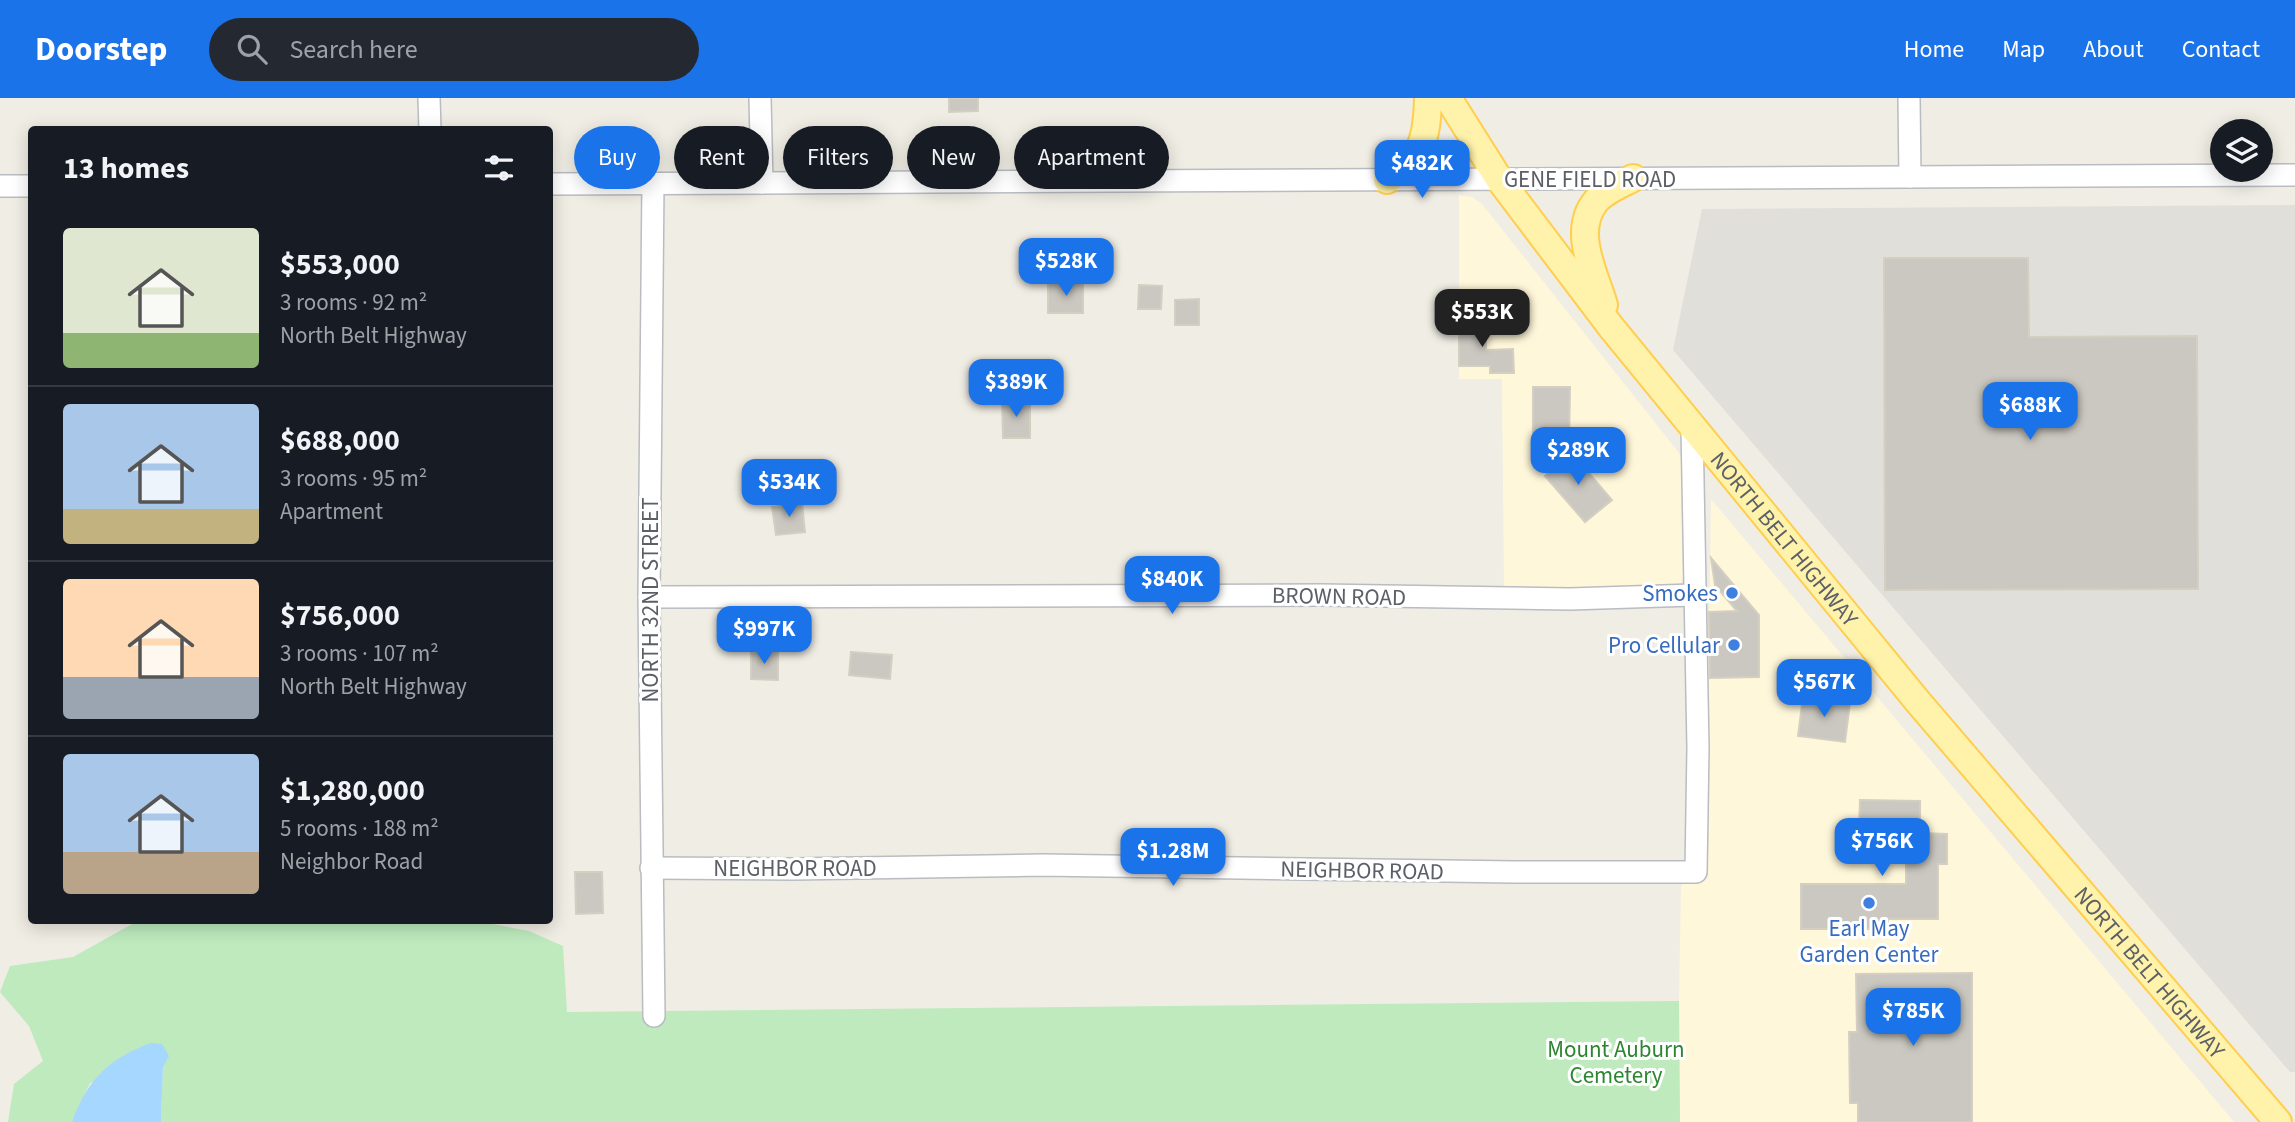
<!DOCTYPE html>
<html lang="en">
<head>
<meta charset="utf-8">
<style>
  :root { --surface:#171b24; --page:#242831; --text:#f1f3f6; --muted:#9ea1a6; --line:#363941; --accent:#1a73e8 }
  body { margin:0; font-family:"Source Sans 3",sans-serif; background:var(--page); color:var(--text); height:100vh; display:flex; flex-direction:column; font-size:26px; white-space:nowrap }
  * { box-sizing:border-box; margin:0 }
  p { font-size:23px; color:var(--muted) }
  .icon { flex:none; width:38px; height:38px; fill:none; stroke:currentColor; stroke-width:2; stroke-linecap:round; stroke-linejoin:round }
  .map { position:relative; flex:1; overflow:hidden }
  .drawer { position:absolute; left:28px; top:28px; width:525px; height:798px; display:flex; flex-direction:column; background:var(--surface); border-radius:7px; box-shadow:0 4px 18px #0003 }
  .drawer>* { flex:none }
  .guide { position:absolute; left:574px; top:28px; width:665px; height:63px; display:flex; gap:14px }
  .controls { position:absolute; left:2210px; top:21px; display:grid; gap:14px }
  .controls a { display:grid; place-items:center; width:63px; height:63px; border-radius:50%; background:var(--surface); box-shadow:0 4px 18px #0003; font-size:35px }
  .price { position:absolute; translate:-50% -60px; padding:0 16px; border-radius:14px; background:var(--accent); color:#fff; font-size:23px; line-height:46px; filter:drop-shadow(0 2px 4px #0008) }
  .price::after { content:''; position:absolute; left:50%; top:42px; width:21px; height:16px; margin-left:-10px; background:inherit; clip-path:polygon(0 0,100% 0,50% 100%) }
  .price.active { background:#222; color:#fff }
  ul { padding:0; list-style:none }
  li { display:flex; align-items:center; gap:21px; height:175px; padding:0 35px }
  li+li { border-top:2px solid var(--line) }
  li span { display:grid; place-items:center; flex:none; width:196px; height:140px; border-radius:7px; color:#555 }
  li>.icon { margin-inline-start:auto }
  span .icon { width:84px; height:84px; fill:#fffc; stroke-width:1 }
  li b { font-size:30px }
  h2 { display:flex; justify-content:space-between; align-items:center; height:84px; padding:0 35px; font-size:30px }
  .chip { padding:0 24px; border-radius:32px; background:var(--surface); box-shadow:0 4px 18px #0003; font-size:24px; line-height:63px }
  .chip.active { background:var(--accent); color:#fff }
  header { display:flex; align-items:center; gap:42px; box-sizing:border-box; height:98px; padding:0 35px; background:var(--accent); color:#fff }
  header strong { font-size:33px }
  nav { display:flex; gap:38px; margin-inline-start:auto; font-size:24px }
  .search { width:490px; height:63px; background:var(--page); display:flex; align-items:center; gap:18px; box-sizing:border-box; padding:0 24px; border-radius:38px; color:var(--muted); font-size:26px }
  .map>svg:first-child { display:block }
</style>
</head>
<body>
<header>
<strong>Doorstep</strong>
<div class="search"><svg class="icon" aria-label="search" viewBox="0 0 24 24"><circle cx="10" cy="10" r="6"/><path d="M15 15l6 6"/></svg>Search here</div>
<nav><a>Home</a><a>Map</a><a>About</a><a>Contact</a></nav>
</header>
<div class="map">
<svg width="2295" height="1024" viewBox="0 0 2295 1024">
  <rect width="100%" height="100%" fill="#f0ede4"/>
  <g fill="#fff7da">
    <polygon points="1459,97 1472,99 1482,106 1679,355 1687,370 1685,474 1681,485 1666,490 1504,490 1502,281 1459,281"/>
    <polygon points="1711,401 2234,1024 1680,1024 1679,903 1681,788 1706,759"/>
  </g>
  <polygon fill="#e1dfd9" points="2295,107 2295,974 2290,974 1673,252 1702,111"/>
  <polygon fill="#beeabe" points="472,822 529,833 563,848 567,914 1679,903 1680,1024 161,1024 163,969 90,985 72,1024 8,1024 14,986 43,963 29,928 0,894 10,868 73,859 134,825 135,823"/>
  <path fill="#a5d7ff" d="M151,945L162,946L169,958L163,969L161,1024H72C88,981 108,961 151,945Z"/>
  <g fill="#cbc8c1" stroke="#d5cfc2" stroke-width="2">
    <polygon points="949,0 978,0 978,13 949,14"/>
    <polygon points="1884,160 2028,160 2029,239 2197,238 2198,491 1885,492"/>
    <rect x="1048" y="185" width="35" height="30"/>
    <polygon points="1139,187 1162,188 1161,211 1138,211"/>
    <polygon points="1199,201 1199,227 1175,227 1175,202"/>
    <polygon points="1459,221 1486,221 1486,252 1513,251 1514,275 1490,275 1490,268 1459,268"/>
    <polygon points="1533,289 1570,289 1569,350 1533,350"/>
    <polygon points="1030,301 1030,340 1003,340 1002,302"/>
    <polygon points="1571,354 1612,402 1585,424 1545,378"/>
    <polygon points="802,405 805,434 776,437 772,409"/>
    <polygon points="1711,460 1759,517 1759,579 1710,580 1709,514 1737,513 1715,487"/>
    <polygon points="751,554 778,555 778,582 751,581"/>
    <polygon points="851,554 892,557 890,581 849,577"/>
    <polygon points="1803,599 1850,605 1845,644 1798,638"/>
    <polygon points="1860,702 1920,703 1920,735 1947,736 1947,766 1938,766 1938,821 1888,821 1888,831 1801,831 1801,786 1906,786 1906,731 1859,731"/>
    <polygon points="575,774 602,774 603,815 576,816"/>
    <polygon points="1972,875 1972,1024 1858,1024 1858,1005 1850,1005 1849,934 1857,934 1856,876"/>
  </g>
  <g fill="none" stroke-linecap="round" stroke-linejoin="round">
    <defs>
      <g id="minor">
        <polyline points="429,0 430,32"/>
        <polyline points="760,0 762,85"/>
        <polyline points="1909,0 1910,79"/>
        <polyline points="653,85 649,499 654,918"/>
        <polyline points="550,86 2295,77"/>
        <polyline points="0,88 32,88"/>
        <polyline points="649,499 1321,497 1570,501 1693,497"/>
        <polyline points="651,770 793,771 1042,767 1514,774 1696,774 1698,650 1692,329"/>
      </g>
      <g id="major">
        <path id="s1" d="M1448,0L1499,81L1611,229L1919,605L2278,1024"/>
        <path d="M1387,82C1423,58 1427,41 1428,0"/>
        <path d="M1604,207C1595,176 1571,133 1596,103C1604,93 1622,86 1633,80"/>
      </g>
    </defs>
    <use href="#minor" stroke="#b9bcc1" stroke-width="24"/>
    <use href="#major" stroke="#ffce4e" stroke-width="30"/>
    <use href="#minor" stroke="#fff" stroke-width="21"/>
    <use href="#major" stroke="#fff2aa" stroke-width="26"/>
  </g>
  <g fill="#3f7fe0" stroke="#fff" stroke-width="2.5">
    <circle cx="1732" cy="495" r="7"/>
    <circle cx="1734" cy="547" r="7"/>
    <circle cx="1869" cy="805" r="7"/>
  </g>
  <g text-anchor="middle" stroke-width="6" stroke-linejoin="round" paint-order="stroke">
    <g font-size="23" fill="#5c6066" stroke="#fff">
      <text x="1590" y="89">GENE FIELD ROAD</text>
      <text dy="8" stroke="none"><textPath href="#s1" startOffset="555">NORTH BELT HIGHWAY</textPath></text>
      <text transform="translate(1339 498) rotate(1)" y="8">BROWN ROAD</text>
      <text transform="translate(650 502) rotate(-90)" y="8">NORTH 32ND STREET</text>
      <text x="795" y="778">NEIGHBOR ROAD</text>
      <text transform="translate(1362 772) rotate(1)" y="8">NEIGHBOR ROAD</text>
      <text dy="8" stroke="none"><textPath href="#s1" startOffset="1122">NORTH BELT HIGHWAY</textPath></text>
    </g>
    <g font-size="23" fill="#366cbe" stroke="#fff" text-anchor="end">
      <text x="1718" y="503">Smokes</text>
      <text x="1720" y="555">Pro Cellular</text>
      <text x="1869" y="838" text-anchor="middle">Earl May<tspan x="1869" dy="26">Garden Center</tspan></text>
    </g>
    <g font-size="23" fill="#2c8530" stroke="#fff">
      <text x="1616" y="959">Mount Auburn<tspan x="1616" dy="26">Cemetery</tspan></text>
    </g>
  </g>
</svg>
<div class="controls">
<a><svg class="icon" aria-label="layers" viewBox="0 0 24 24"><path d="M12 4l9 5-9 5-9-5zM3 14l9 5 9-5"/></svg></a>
</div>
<b class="price" style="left:1422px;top:102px">$482K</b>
<b class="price" style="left:1066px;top:200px">$528K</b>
<b class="price active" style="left:1482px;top:251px">$553K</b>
<b class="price" style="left:1016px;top:321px">$389K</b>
<b class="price" style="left:2030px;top:344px">$688K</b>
<b class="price" style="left:1578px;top:389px">$289K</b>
<b class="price" style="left:789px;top:421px">$534K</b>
<b class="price" style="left:1172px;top:518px">$840K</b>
<b class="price" style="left:764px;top:568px">$997K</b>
<b class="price" style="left:1824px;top:621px">$567K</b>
<b class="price" style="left:1882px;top:780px">$756K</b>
<b class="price" style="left:1173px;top:790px">$1.28M</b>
<b class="price" style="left:1913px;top:950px">$785K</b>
<div class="guide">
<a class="chip active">Buy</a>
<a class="chip">Rent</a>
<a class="chip">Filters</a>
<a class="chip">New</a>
<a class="chip">Apartment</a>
</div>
<section class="drawer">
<h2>13 homes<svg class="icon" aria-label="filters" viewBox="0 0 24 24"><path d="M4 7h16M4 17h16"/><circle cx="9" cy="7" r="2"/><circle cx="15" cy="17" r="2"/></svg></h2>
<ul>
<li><span style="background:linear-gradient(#dfe7d0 75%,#8fb573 0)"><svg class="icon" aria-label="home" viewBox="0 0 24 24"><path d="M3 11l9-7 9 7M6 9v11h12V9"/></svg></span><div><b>$553,000</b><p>3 rooms · 92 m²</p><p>North Belt Highway</p></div></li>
<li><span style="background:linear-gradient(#a9c7e8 75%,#c2b280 0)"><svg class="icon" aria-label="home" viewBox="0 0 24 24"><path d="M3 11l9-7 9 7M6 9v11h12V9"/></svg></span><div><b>$688,000</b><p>3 rooms · 95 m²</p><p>Apartment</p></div></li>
<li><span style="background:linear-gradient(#ffd9b3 70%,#9aa5b1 0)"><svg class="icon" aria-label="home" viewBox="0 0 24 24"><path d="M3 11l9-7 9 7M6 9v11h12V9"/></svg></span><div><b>$756,000</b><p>3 rooms · 107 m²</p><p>North Belt Highway</p></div></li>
<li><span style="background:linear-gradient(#a9c7e8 70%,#b9a48a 0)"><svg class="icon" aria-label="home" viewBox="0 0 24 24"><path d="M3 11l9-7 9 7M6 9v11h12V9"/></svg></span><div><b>$1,280,000</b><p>5 rooms · 188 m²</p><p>Neighbor Road</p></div></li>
</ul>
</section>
</div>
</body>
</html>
